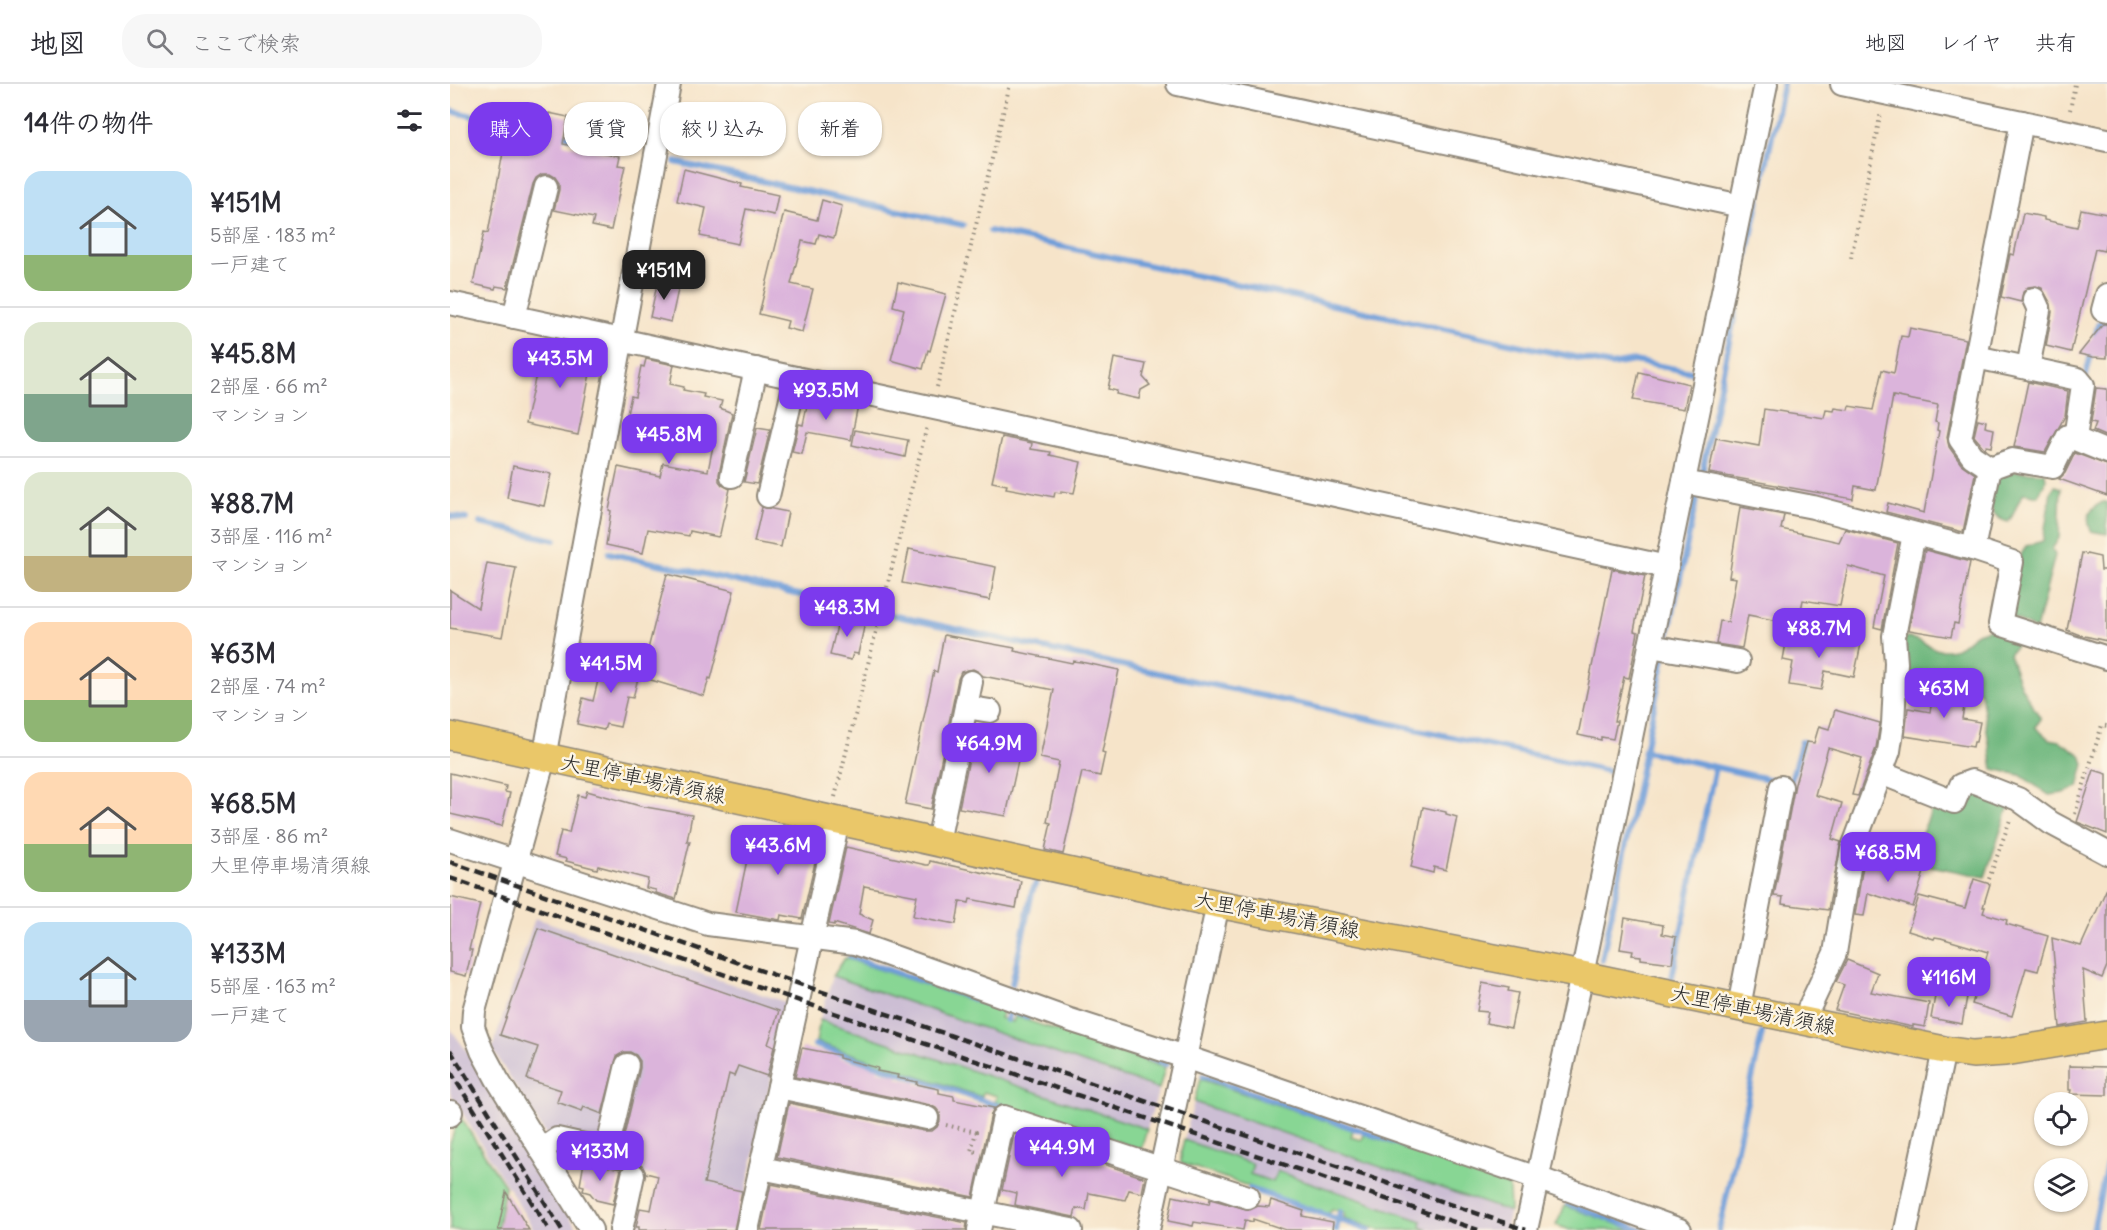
<!DOCTYPE html>
<html lang="ja">
<head>
<meta charset="utf-8">
<style>
  :root { --surface:#fff; --page:#f7f7f7; --text:#2b2b33; --muted:#7c7c81; --line:#e1e1e2; --accent:#7c3aed }
  body { margin:0; font-family:Delius,"Klee One",sans-serif; background:var(--page); color:var(--text); height:100vh; display:flex; flex-direction:column; font-size:22px; white-space:nowrap }
  * { box-sizing:border-box; margin:0 }
  p { font-size:20px; color:var(--muted) }
  .icon { flex:none; width:33px; height:33px; fill:none; stroke:currentColor; stroke-width:2; stroke-linecap:round; stroke-linejoin:round }
  .map { position:relative; flex:1; overflow:hidden }
  .details { display:flex; flex-direction:column; background:var(--surface); width:450px }
  .details>* { flex:none }
  .hud { position:absolute; left:18px; top:18px; width:570px; height:54px; display:flex; gap:12px }
  .buttons { position:absolute; left:1584px; top:1008px; display:grid; gap:12px }
  .buttons a { display:grid; place-items:center; width:54px; height:54px; border-radius:50%; background:var(--surface); box-shadow:0 2px 4px #0004; font-size:30px }
  .price { position:absolute; translate:-50% -51px; padding:0 14px; border-radius:12px; background:var(--accent); color:#fff; font-size:20px; line-height:39px; filter:drop-shadow(0 2px 3px #0008) }
  .price::after { content:''; position:absolute; left:50%; top:36px; width:18px; height:14px; margin-left:-9px; background:inherit; clip-path:polygon(0 0,100% 0,50% 100%) }
  .price.on { background:#222; color:#fff }
  ul { padding:0; list-style:none }
  li { display:flex; align-items:center; gap:18px; height:150px; padding:0 24px }
  li+li { border-top:2px solid var(--line) }
  li span { display:grid; place-items:center; flex:none; width:168px; height:120px; border-radius:18px; color:#555 }
  li>.icon { margin-inline-start:auto }
  span .icon { width:72px; height:72px; fill:#fffc; stroke-width:1 }
  li b { font-size:26px }
  h2 { display:flex; justify-content:space-between; align-items:center; height:72px; padding:0 24px; font-size:26px }
  .pill { padding:0 21px; border-radius:24px; background:var(--surface); box-shadow:0 2px 4px #0004; font-size:21px; line-height:54px }
  .pill.on { background:var(--accent); color:#fff }
  header { display:flex; align-items:center; gap:36px; box-sizing:border-box; height:84px; padding:0 30px; background:var(--surface); border-bottom:2px solid var(--line) }
  header strong { font-size:28px }
  nav { display:flex; gap:33px; margin-inline-start:auto; font-size:21px }
  .search { width:420px; height:54px; background:var(--page); display:flex; align-items:center; gap:15px; box-sizing:border-box; padding:0 21px; border-radius:24px; color:var(--muted); font-size:22px }
  main { display:flex; flex:1; min-height:0 }
  .map>svg:first-child { display:block }
</style>
</head>
<body>
<header>
<strong>地図</strong>
<div class="search"><svg class="icon" aria-label="search" viewBox="0 0 24 24"><circle cx="10" cy="10" r="6"/><path d="M15 15l6 6"/></svg>ここで検索</div>
<nav><a>地図</a><a>レイヤ</a><a>共有</a></nav>
</header>
<main>
<section class="details">
<h2>14件の物件<svg class="icon" aria-label="filters" viewBox="0 0 24 24"><path d="M4 7h16M4 17h16"/><circle cx="9" cy="7" r="2"/><circle cx="15" cy="17" r="2"/></svg></h2>
<ul>
<li><span style="background:linear-gradient(#bfe0f5 70%,#8fb573 0)"><svg class="icon" aria-label="home" viewBox="0 0 24 24"><path d="M3 11l9-7 9 7M6 9v11h12V9"/></svg></span><div><b>¥151M</b><p>5部屋 · 183 m²</p><p>一戸建て</p></div></li>
<li><span style="background:linear-gradient(#dfe7d0 60%,#7fa58c 0)"><svg class="icon" aria-label="home" viewBox="0 0 24 24"><path d="M3 11l9-7 9 7M6 9v11h12V9"/></svg></span><div><b>¥45.8M</b><p>2部屋 · 66 m²</p><p>マンション</p></div></li>
<li><span style="background:linear-gradient(#dfe7d0 70%,#c2b280 0)"><svg class="icon" aria-label="home" viewBox="0 0 24 24"><path d="M3 11l9-7 9 7M6 9v11h12V9"/></svg></span><div><b>¥88.7M</b><p>3部屋 · 116 m²</p><p>マンション</p></div></li>
<li><span style="background:linear-gradient(#ffd9b3 65%,#8fb573 0)"><svg class="icon" aria-label="home" viewBox="0 0 24 24"><path d="M3 11l9-7 9 7M6 9v11h12V9"/></svg></span><div><b>¥63M</b><p>2部屋 · 74 m²</p><p>マンション</p></div></li>
<li><span style="background:linear-gradient(#ffd9b3 60%,#8fb573 0)"><svg class="icon" aria-label="home" viewBox="0 0 24 24"><path d="M3 11l9-7 9 7M6 9v11h12V9"/></svg></span><div><b>¥68.5M</b><p>3部屋 · 86 m²</p><p>大里停車場清須線</p></div></li>
<li><span style="background:linear-gradient(#bfe0f5 65%,#9aa5b1 0)"><svg class="icon" aria-label="home" viewBox="0 0 24 24"><path d="M3 11l9-7 9 7M6 9v11h12V9"/></svg></span><div><b>¥133M</b><p>5部屋 · 163 m²</p><p>一戸建て</p></div></li>
</ul>
</section>
<div class="map">
<svg width="1657" height="1146" viewBox="0 0 1657 1146">
  <rect width="100%" height="100%" fill="#fcf5e5"/>
  <filter id="ink" filterUnits="userSpaceOnUse"><feTurbulence type="fractalNoise" baseFrequency=".0167" numOctaves="2"/><feDisplacementMap in="SourceGraphic" scale="12" xChannelSelector="R" yChannelSelector="G"/><feConvolveMatrix kernelMatrix="1 2 1 2 8 2 1 2 1" color-interpolation-filters="sRGB"/></filter>
  <filter id="wash" filterUnits="userSpaceOnUse"><feTurbulence type="fractalNoise" baseFrequency=".008" numOctaves="4" result="noise"/><feDisplacementMap in="SourceGraphic" scale="24" xChannelSelector="R" yChannelSelector="G"/><feGaussianBlur stdDeviation="1.35" result="paint"/><feColorMatrix in="noise" values="0 0 0 0 0 0 0 0 0 0 0 0 0 0 0 0 0 1.4 0 .05"/><feComposite in="paint" operator="in"/></filter>
  <g filter="url(#wash)">
    <rect width="100%" height="100%" fill="#f6e4c9"/>
    <g fill="#ccbed4">
      <polygon points="85,834 338,919 295,1112 108,1071 42,965"/>
      <polygon points="395,874 553,927 550,934 557,936 563,938 565,932 715,984 691,1065 545,1018 547,1012 540,1009 533,1008 532,1013 366,958 370,935 383,892"/>
      <polygon points="0,944 19,970 128,1146 84,1146 0,1009"/>
      <polygon points="750,995 903,1046 901,1053 912,1056 914,1050 1059,1102 1060,1128 1055,1146 929,1146 894,1134 895,1129 882,1125 879,1130 731,1079 731,1068"/>
    </g>
    <g fill="#88d694" stroke="#5a8060" stroke-width="1.5">
      <polygon points="395,874 553,927 550,934 563,938 565,932 715,984 709,1005 383,892"/>
      <polygon points="370,936 697,1045 691,1065 545,1018 547,1012 533,1008 532,1013 366,958"/>
      <polygon points="750,995 903,1046 901,1053 912,1056 914,1050 1059,1102 1060,1128 744,1018"/>
      <polygon points="9,1031 55,1102 47,1146 0,1146 0,1060"/>
      <polygon points="734,1056 803,1080 800,1090 823,1098 827,1087 972,1137 971,1143 978,1146 929,1146 894,1134 895,1129 882,1125 879,1130 731,1079 731,1068"/>
      <polygon points="1115,1122 1184,1146 1120,1146 1106,1141"/>
    </g>
    <g fill="#6eb77e" stroke="#4c7154" stroke-width="1.5">
      <path d="M1551,387L1595,389L1596,396L1588,412L1574,409C1566,418 1566,430 1558,438C1530,430 1543,405 1551,387Z"/>
      <polygon points="1605,402 1611,404 1609,454 1602,465 1605,471 1586,546 1559,532 1571,471 1576,462 1593,457 1601,407"/>
      <path d="M1653,418H1657V450L1641,447C1635,432 1639,425 1653,418Z"/>
      <path d="M1541,545L1571,555L1559,570L1571,603L1591,635L1585,643L1599,655L1610,657L1631,671L1634,680L1628,703L1614,709L1599,711L1570,691L1543,685L1531,609L1524,603L1455,592V553C1471,554 1480,565 1490,566C1513,567 1512,558 1527,549C1531,547 1537,546 1541,545Z"/>
      <polygon points="1515,707 1560,719 1535,793 1460,778 1485,718"/>
    </g>
    <g fill="none" stroke-linecap="round" stroke-linejoin="round">
      <g stroke="#709ed9" stroke-width="6">
        <polyline points="0,27 184,66"/>
        <polyline points="225,78 513,141"/>
        <polyline points="540,147 1161,281 1184,277 1241,288"/>
        <polyline points="1645,256 1648,241 1657,235"/>
        <polyline points="1636,292 1642,266"/>
        <polyline points="1251,393 1333,0"/>
        <polyline points="0,432 16,435"/>
        <polyline points="30,439 105,456"/>
        <polyline points="159,469 422,527"/>
        <polyline points="437,530 1158,687"/>
        <polyline points="1217,558 1247,411"/>
        <polyline points="1195,667 1340,700 1352,657"/>
        <polyline points="400,873 578,933"/>
        <polyline points="1152,876 1214,574"/>
        <polyline points="1222,893 1265,683"/>
        <polyline points="562,900 582,808 586,799"/>
        <polyline points="557,936 559,927"/>
        <polyline points="365,961 558,1025"/>
        <polyline points="662,961 716,980"/>
        <polyline points="753,992 1060,1098"/>
        <polyline points="800,1105 919,1146"/>
        <polyline points="1118,1120 1191,1146"/>
        <polyline points="886,1146 890,1128"/>
        <polyline points="1269,1146 1312,949"/>
        <polyline points="1643,1146 1657,1080"/>
      </g>
    </g>
    <g id="blocks">
      <g fill="#dbb4db">
        <polygon points="99,29 118,33 113,60 170,72 168,81 175,82 161,146 142,142 144,134 104,126 109,106 109,99 105,93 100,90 92,90 86,94 83,100 57,204 46,202 45,205 23,200 34,148 38,149 57,47 93,54"/>
        <polygon points="234,85 292,100 291,103 328,111 324,131 296,125 288,160 250,152 256,124 227,117"/>
        <polygon points="372,116 392,122 384,154 369,150 366,160 352,157 341,200 363,205 352,248 336,244 338,237 309,230 334,128 367,136"/>
        <polygon points="1631,125 1657,130 1657,161 1655,161 1654,167 1645,165 1621,268 1596,262 1602,228 1601,220 1592,204 1586,202 1578,203 1573,208 1571,218 1551,213 1560,170 1564,171 1573,129 1594,133 1594,136 1627,143"/>
        <polygon points="208,196 229,201 221,238 200,233"/>
        <polygon points="448,198 496,210 480,267 478,266 473,285 441,276 454,225 443,222"/>
        <polygon points="1653,240 1657,240 1657,274 1643,273 1629,270"/>
        <polygon points="1460,244 1516,255 1497,353 1499,363 1511,380 1525,390 1513,448 1436,428 1438,419 1474,429 1489,347 1487,346 1488,339 1485,338 1488,321 1443,312 1426,406 1405,402 1403,415 1259,389 1266,354 1309,362 1314,325 1374,334 1376,326 1384,327 1385,324 1398,326 1399,322 1423,326 1432,286 1444,289 1451,252 1458,253"/>
        <polygon points="93,259 144,269 128,351 75,340"/>
        <polygon points="664,274 696,280 693,293 700,301 691,306 689,315 666,310 667,307 658,305"/>
        <polygon points="196,275 224,281 220,300 234,303 233,306 254,310 253,313 272,317 270,324 282,329 269,390 269,397 272,401 280,405 270,450 268,453 240,447 239,452 198,445 193,469 156,461 161,427 159,426 168,383 210,392 213,379 258,387 265,352 233,346 230,360 173,348 181,312 185,313 191,282 194,283"/>
        <polygon points="1189,288 1239,300 1234,325 1183,316"/>
        <polygon points="1578,298 1618,307 1615,332 1595,368 1564,363"/>
        <polygon points="1646,304 1657,305 1657,353 1643,347 1646,339 1641,338"/>
        <polygon points="359,312 408,321 401,356 357,348 352,370 342,368 349,340 353,341"/>
        <polygon points="1528,335 1536,337 1535,343 1544,345 1541,363 1536,362 1535,365 1524,352"/>
        <polygon points="307,344 320,346 307,400 294,398"/>
        <polygon points="405,346 458,356 455,373 402,361"/>
        <polygon points="552,353 582,359 581,365 601,368 600,371 631,378 624,409 611,407 611,409 605,408 604,413 556,404 557,401 542,398"/>
        <polygon points="1625,369 1657,381 1657,412 1609,395 1615,389"/>
        <polygon points="63,382 101,390 94,422 57,414"/>
        <polygon points="312,423 338,428 331,463 304,458"/>
        <polygon points="1290,423 1334,431 1331,445 1389,458 1395,445 1448,459 1432,545 1424,543 1434,492 1398,482 1390,522 1353,516 1348,541 1298,531 1292,564 1266,560 1270,537 1278,538 1286,494 1279,493"/>
        <polygon points="459,465 546,483 540,516 452,499"/>
        <polygon points="1475,466 1520,478 1508,540 1504,539 1501,553 1459,546"/>
        <polygon points="1632,469 1650,473 1651,486 1657,486 1657,557 1630,551 1617,546"/>
        <polygon points="37,479 66,484 52,553 0,544 0,506 28,524"/>
        <polygon points="1162,485 1195,492 1184,547 1188,548 1183,575 1179,594 1174,593 1164,637 1167,637 1163,655 1151,653 1151,656 1128,651"/>
        <polygon points="217,490 284,507 261,595 259,594 254,612 191,593"/>
        <polygon points="389,533 415,539 408,570 403,569 401,576 380,571"/>
        <polygon points="1338,547 1411,560 1404,593 1375,587 1371,606 1339,601 1343,578 1333,576"/>
        <polygon points="494,551 565,564 564,567 622,579 623,577 631,578 669,586 652,668 655,669 650,692 632,688 613,770 595,766 601,739 597,738 609,678 590,674 604,606 533,592 529,588 523,585 511,588 508,595 481,725 455,720 484,587 487,588"/>
        <polygon points="166,571 192,578 183,614 177,613 170,643 156,640 154,646 127,640 133,614 143,617 152,580 163,583"/>
        <polygon points="1490,599 1517,604 1512,635 1530,638 1526,658 1524,658 1523,663 1455,652 1458,624 1480,628 1484,604 1489,605"/>
        <polygon points="1385,626 1430,639 1426,664 1408,712 1402,711 1412,674 1378,664 1365,711 1392,719 1382,755 1391,758 1378,826 1332,820 1333,813 1324,812 1345,700 1357,658 1364,659 1369,642 1379,645"/>
        <polygon points="526,641 544,645 541,657 571,663 556,732 509,724"/>
        <polygon points="1644,686 1657,690 1657,750 1627,738"/>
        <polygon points="0,689 56,702 55,708 60,709 52,742 0,730"/>
        <polygon points="137,707 190,722 242,731 237,757 240,757 226,815 206,809 206,806 196,804 198,795 148,782 147,785 116,777 117,775 105,772 111,747 119,749 128,711 135,713"/>
        <polygon points="973,723 996,728 996,730 1007,733 996,786 984,783 983,789 961,783"/>
        <polygon points="316,747 370,757 352,835 331,831 330,836 286,828 302,752 314,755"/>
        <polygon points="396,763 476,781 479,781 480,777 571,797 566,824 520,815 519,819 510,817 506,840 463,832 467,812 414,802 409,830 423,836 419,850 384,839 384,841 379,840"/>
        <polygon points="1415,770 1474,788 1463,823 1418,809 1414,832 1405,831"/>
        <polygon points="1524,795 1540,800 1533,823 1535,823 1533,829 1557,836 1556,840 1598,852 1588,887 1576,884 1562,932 1522,920 1538,868 1491,854 1485,853 1484,855 1458,847 1469,812 1515,824"/>
        <polygon points="1657,804 1657,882 1652,894 1633,886 1637,938 1610,943 1602,854 1631,862"/>
        <polygon points="0,813 30,820 19,866 22,866 16,892 0,888"/>
        <polygon points="1175,834 1213,841 1212,850 1226,853 1222,879 1191,875 1191,872 1182,871 1183,867 1170,865"/>
        <polygon points="88,844 329,927 318,960 324,963 317,992 288,982 284,992 279,990 254,1099 292,1107 284,1146 189,1146 189,1143 186,1143 190,1124 201,1126 208,1092 196,1089 192,1081 186,1078 178,1078 172,1084 163,1082 170,1069 190,984 190,977 186,971 180,968 174,968 167,972 152,1030 134,1023 132,1027 107,1018 111,1006 77,995 88,963 50,951"/>
        <polygon points="1397,876 1428,889 1421,908 1479,919 1475,943 1463,941 1463,943 1458,942 1385,926 1394,901 1386,898"/>
        <polygon points="1032,899 1059,904 1058,907 1068,909 1061,944 1036,939 1038,928 1027,927"/>
        <polygon points="1486,907 1517,913 1512,940 1481,934"/>
        <polygon points="352,964 389,971 389,974 428,984 427,987 448,991 447,994 467,998 466,1000 489,1005 489,1009 504,1012 504,1016 544,1024 541,1030 523,1113 327,1073 339,1019 474,1047 482,1047 487,1043 490,1037 490,1029 486,1024 480,1021 345,993"/>
        <polygon points="1619,982 1657,983 1657,1011 1620,1010 1621,1006 1619,1006"/>
        <polygon points="564,1050 695,1094 692,1109 679,1106 675,1116 639,1109 636,1126 626,1124 624,1133 565,1121 567,1109 552,1106"/>
        <polygon points="134,1078 171,1085 163,1120 146,1116 140,1109 133,1107 134,1102 130,1101"/>
        <polygon points="321,1100 517,1139 516,1146 311,1146"/>
        <polygon points="56,1108 79,1146 48,1146"/>
        <polygon points="723,1112 759,1120 760,1115 800,1126 808,1122 819,1123 821,1116 854,1127 852,1132 883,1138 882,1146 836,1146 803,1135 803,1138 795,1136 793,1146 744,1138 743,1142 718,1137"/>
      </g>
    </g>
  </g>
  <g filter="url(#ink)">
    <use href="#blocks" fill-opacity="0" stroke="#90887a" stroke-width="1.5"/>
    <g fill="none" stroke-linecap="round" stroke-linejoin="round">
      <defs>
        <g id="minor">
          <polyline points="728,0 1291,122"/>
          <polyline points="1392,0 1657,56"/>
          <polyline points="1657,211 1653,226 1657,227"/>
          <polyline points="0,219 1217,483"/>
          <polyline points="64,233 96,103"/>
          <polyline points="1526,273 1628,295 1633,301 1625,354"/>
          <polyline points="1578,284 1589,226 1584,215"/>
          <polyline points="1540,384 1522,372 1510,355 1572,38"/>
          <polyline points="282,392 306,285"/>
          <polyline points="1234,398 1363,423 1523,465 1540,384 1562,376 1603,383 1618,352 1657,368"/>
          <polyline points="318,412 346,294"/>
          <polyline points="1523,465 1562,478 1550,540 1657,574"/>
          <polyline points="1200,562 1288,577"/>
          <polyline points="516,623 540,627"/>
          <polyline points="1431,689 1504,718 1511,701 1522,697 1568,715 1601,739 1657,769"/>
          <polyline points="0,756 258,840 405,859 620,936 735,973 1087,1094 1230,1146"/>
          <polyline points="488,758 521,598"/>
          <polyline points="1289,923 1331,703"/>
          <polyline points="1353,937 1385,869 1402,766 1439,667 1443,640 1446,579 1444,552 1464,450"/>
          <polyline points="329,1003 477,1034"/>
          <polyline points="0,1031 1,1028"/>
          <polyline points="91,1066 107,1055 157,1066 177,981"/>
          <polyline points="311,1084 621,1146"/>
          <polyline points="141,1146 47,995 32,967 23,943 24,927 94,674 219,0"/>
          <polyline points="171,1146 183,1091"/>
          <polyline points="297,1146 388,737"/>
          <polyline points="529,1146 554,1033 798,1113"/>
          <polyline points="698,1146 768,820"/>
          <polyline points="1076,1146 1132,891 1316,0"/>
          <polyline points="1456,1146 1494,966"/>
        </g>
        <polyline id="major" points="0,652 768,820 1132,891 1494,966 1523,970 1555,968 1657,951"/>
      </defs>
      <use href="#minor" stroke="#90887a" stroke-width="26"/>
      <use href="#major" stroke="#90887a" stroke-width="30"/>
      <g stroke="#90887a" stroke-width="4" stroke-dasharray="1.5 4.5" stroke-linecap="butt">
        <polyline points="1620,26 1625,0"/>
        <polyline points="1401,174 1431,28"/>
        <polyline points="487,303 560,0"/>
        <polyline points="385,713 477,342"/>
        <polyline points="1625,730 1652,641 1657,642"/>
        <polyline points="1539,795 1560,736"/>
        <polyline points="496,1041 526,1048 521,1067 527,1068"/>
      </g>
      <use href="#minor" stroke="#fff" stroke-width="22"/>
      <use href="#major" stroke="#eac769" stroke-width="27"/>
      <g stroke="#2b2b2b" stroke-width="4.5" stroke-dasharray="9 4.5" stroke-linecap="butt">
        <polyline points="0,778 381,911 1076,1146"/>
        <polyline points="0,794 378,927 1028,1146"/>
        <polyline points="0,966 112,1146"/>
        <polyline points="0,987 99,1146"/>
      </g>
    </g>
  </g>
  <g text-anchor="middle" stroke-width="5" stroke-linejoin="round" paint-order="stroke">
    <g font-size="21" fill="#2b2b2b" stroke="#fcf5e5">
      <text transform="translate(193 695) rotate(12)" y="7">大里停車場清須線</text>
      <text transform="translate(827 831) rotate(11)" y="7">大里停車場清須線</text>
      <text transform="translate(1303 926) rotate(12)" y="7">大里停車場清須線</text>
    </g>
  </g>
</svg>
<div class="buttons">
<a><svg class="icon" aria-label="locate" viewBox="0 0 24 24"><circle cx="12" cy="12" r="6"/><path d="M12 2v4M12 18v4M2 12h4M18 12h4"/></svg></a>
<a><svg class="icon" aria-label="layers" viewBox="0 0 24 24"><path d="M12 4l9 5-9 5-9-5zM3 14l9 5 9-5"/></svg></a>
</div>
<b class="price on" style="left:214px;top:217px">¥151M</b>
<b class="price" style="left:110px;top:305px">¥43.5M</b>
<b class="price" style="left:376px;top:337px">¥93.5M</b>
<b class="price" style="left:219px;top:381px">¥45.8M</b>
<b class="price" style="left:397px;top:554px">¥48.3M</b>
<b class="price" style="left:1369px;top:575px">¥88.7M</b>
<b class="price" style="left:161px;top:610px">¥41.5M</b>
<b class="price" style="left:1494px;top:635px">¥63M</b>
<b class="price" style="left:539px;top:690px">¥64.9M</b>
<b class="price" style="left:328px;top:792px">¥43.6M</b>
<b class="price" style="left:1438px;top:799px">¥68.5M</b>
<b class="price" style="left:1499px;top:924px">¥116M</b>
<b class="price" style="left:612px;top:1094px">¥44.9M</b>
<b class="price" style="left:150px;top:1098px">¥133M</b>
<div class="hud">
<a class="pill on">購入</a>
<a class="pill">賃貸</a>
<a class="pill">絞り込み</a>
<a class="pill">新着</a>
</div>
</div>
</main>
</body>
</html>
